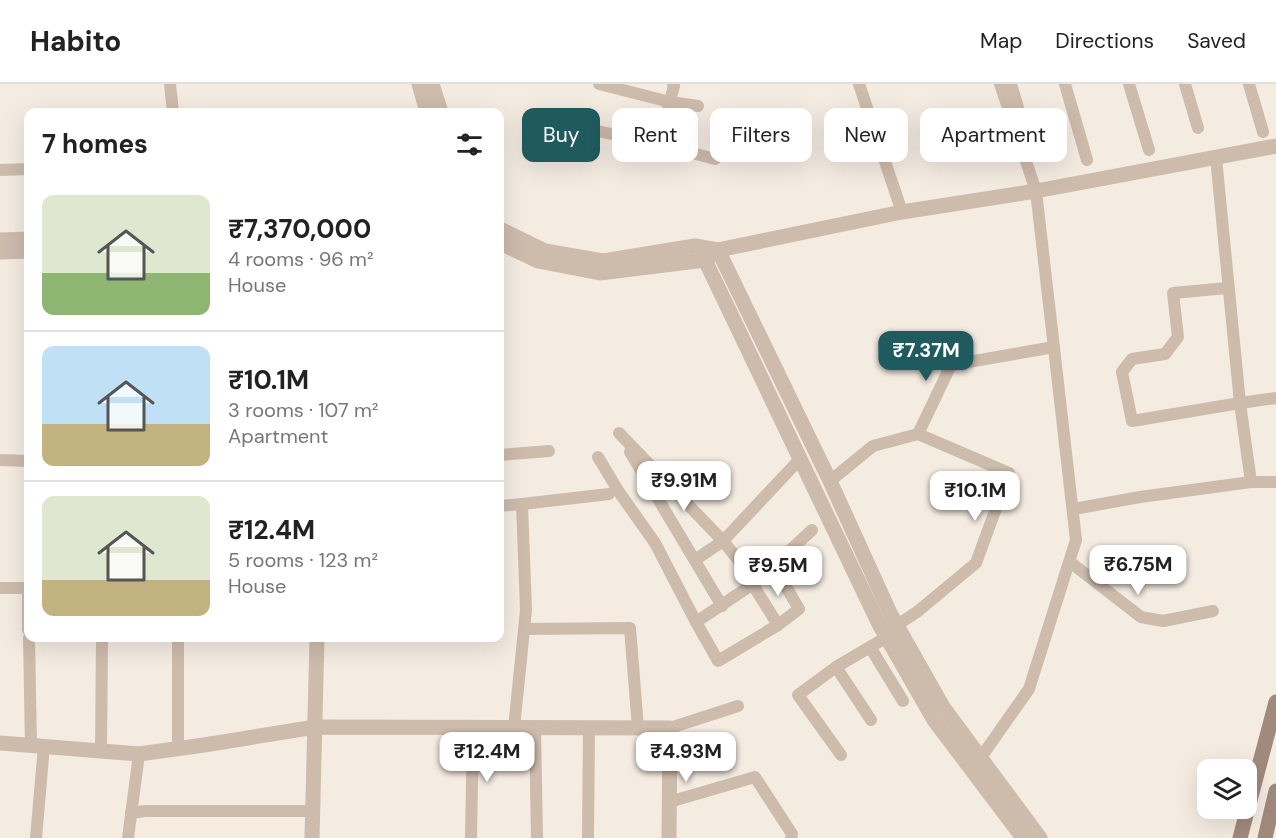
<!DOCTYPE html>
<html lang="en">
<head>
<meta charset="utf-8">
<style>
  :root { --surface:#fff; --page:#f6f6f6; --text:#222; --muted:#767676; --line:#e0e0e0; --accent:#1f5a5e }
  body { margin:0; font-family:"DM Sans",sans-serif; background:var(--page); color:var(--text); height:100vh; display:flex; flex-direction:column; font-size:22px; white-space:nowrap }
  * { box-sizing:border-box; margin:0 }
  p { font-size:20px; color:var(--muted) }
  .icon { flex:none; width:33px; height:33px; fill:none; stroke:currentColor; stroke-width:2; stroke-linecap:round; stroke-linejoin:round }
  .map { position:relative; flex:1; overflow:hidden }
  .panel { position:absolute; left:24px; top:24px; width:480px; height:534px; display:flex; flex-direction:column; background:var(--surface); border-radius:12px; box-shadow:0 6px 24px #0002 }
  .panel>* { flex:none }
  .hud { position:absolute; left:522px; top:24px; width:570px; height:54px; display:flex; gap:12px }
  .buttons { position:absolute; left:1197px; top:675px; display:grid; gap:12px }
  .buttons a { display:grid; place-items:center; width:60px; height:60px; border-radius:12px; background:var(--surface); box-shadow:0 6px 24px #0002; font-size:30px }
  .price { position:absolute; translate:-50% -51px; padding:0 14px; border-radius:12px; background:#fff; color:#222; font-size:20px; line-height:39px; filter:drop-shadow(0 2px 3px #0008) }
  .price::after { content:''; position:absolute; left:50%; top:36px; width:18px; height:14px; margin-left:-9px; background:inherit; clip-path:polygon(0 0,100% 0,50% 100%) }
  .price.on { background:var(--accent); color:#fff }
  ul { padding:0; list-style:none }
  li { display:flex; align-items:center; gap:18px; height:150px; padding:0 18px }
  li+li { border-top:2px solid var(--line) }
  li span { display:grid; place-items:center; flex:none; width:168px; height:120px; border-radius:12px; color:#555 }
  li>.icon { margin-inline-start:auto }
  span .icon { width:72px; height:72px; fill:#fffc; stroke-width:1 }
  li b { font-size:26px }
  h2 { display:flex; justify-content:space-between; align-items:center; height:72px; padding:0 18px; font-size:26px }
  .tag { padding:0 21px; border-radius:12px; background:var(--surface); box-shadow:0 6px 24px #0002; font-size:21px; line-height:54px }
  .tag.on { background:var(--accent); color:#fff }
  header { display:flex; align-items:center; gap:36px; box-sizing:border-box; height:84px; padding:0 30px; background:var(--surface); border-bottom:2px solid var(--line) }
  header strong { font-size:28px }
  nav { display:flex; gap:33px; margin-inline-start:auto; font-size:21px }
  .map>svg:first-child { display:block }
</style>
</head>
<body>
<header>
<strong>Habito</strong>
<nav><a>Map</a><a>Directions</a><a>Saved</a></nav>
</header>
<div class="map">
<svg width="1276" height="754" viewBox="0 0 1276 754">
  <rect width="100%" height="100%" fill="#f4ebe1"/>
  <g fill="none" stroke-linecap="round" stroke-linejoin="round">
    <g stroke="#cdbbac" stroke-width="12">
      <polyline points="170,0 173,28"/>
      <polyline points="599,0 670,18 698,22"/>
      <polyline points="859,0 902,128"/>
      <polyline points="1011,0 1032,71"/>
      <polyline points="1065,0 1087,76"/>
      <polyline points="1129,0 1149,66"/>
      <polyline points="1185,0 1198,44"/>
      <polyline points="1249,0 1263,48"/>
      <polyline points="551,37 658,60 674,2 673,0"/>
      <polyline points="658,60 715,75"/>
      <polyline points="1216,74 1240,319 1276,314"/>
      <polyline points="0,86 28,85"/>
      <polyline points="1227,204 1173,209 1178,253 1165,270 1132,275 1122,288 1132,337 1240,319 1251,398"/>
      <polyline points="619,349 723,457 800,375"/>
      <polyline points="630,368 722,522"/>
      <polyline points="500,371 549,367"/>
      <polyline points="598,373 619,408 655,459 696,538 756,498 723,457 695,476"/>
      <polyline points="0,376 28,377"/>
      <polyline points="830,397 873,362 918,350 951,281 1054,263"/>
      <polyline points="522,420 609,410"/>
      <polyline points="500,422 522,420 526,526 514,644"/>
      <polyline points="1074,425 1140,413 1251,398 1276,398"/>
      <polyline points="1070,478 1141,533 1163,537 1213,527"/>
      <polyline points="756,498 812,446"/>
      <polyline points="753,501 778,541"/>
      <polyline points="0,504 28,504"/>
      <polyline points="28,504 28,546"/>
      <polyline points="696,538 718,577 778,541 799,525 774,482"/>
      <polyline points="897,541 917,528 976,479 1009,389 918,350"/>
      <polyline points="524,545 630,544 638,644"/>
      <polyline points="29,554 31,662"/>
      <polyline points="870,563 903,617"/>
      <polyline points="836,583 871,636"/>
      <polyline points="535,644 537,754"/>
      <polyline points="670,644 738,622"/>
      <polyline points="178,665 178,554"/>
      <polyline points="101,667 102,554"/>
      <polyline points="841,671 798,611 836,583 887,553"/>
      <polyline points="977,679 1029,605 1076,456 1036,107 1000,0"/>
      <polyline points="669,718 755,693 792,750 791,754"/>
      <polyline points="131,729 145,727 313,727"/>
      <polyline points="36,754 44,662"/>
      <polyline points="128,754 139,670"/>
      <polyline points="471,754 473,644"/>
      <polyline points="588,754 589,644"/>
    </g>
    <g stroke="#cdbbac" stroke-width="15">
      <polyline points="419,0 427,28"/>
      <polyline points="432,0 441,28"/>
      <polyline points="500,145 545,167 603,177 695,162 718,166 830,397 891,531 943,623 1040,754"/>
      <polyline points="0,156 28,155"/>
      <polyline points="500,159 538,177 600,189 705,176 718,166 902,128 1036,107 1276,62"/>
      <polyline points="0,168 28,167"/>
      <polyline points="705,176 879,540 934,636 1023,754"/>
      <polyline points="0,659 139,670 204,661 315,643 670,644 669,754"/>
      <polyline points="312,754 317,554"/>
    </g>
    <g stroke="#a18a7d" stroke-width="15">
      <polyline points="1240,754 1276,618"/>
      <polyline points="1265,754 1276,707"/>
    </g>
  </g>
</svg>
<div class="buttons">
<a><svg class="icon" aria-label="layers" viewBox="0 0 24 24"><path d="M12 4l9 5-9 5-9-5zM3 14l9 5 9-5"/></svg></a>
</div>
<b class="price on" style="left:926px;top:298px">₹7.37M</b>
<b class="price" style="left:684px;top:428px">₹9.91M</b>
<b class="price" style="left:975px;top:438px">₹10.1M</b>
<b class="price" style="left:1138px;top:512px">₹6.75M</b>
<b class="price" style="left:778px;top:513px">₹9.5M</b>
<b class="price" style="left:487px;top:699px">₹12.4M</b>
<b class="price" style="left:686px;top:699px">₹4.93M</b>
<div class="hud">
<a class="tag on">Buy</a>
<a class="tag">Rent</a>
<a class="tag">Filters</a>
<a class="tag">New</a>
<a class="tag">Apartment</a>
</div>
<section class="panel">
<h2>7 homes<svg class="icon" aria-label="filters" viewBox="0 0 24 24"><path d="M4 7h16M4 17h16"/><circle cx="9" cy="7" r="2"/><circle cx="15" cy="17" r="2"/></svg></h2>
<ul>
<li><span style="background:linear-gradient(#dfe7d0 65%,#8fb573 0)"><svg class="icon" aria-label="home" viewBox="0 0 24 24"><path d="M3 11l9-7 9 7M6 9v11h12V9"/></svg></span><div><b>₹7,370,000</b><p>4 rooms · 96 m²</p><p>House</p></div></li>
<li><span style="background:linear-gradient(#bfe0f5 65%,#c2b280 0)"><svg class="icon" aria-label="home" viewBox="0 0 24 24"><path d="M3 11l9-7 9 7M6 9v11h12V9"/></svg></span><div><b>₹10.1M</b><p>3 rooms · 107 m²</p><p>Apartment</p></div></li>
<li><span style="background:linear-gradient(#dfe7d0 70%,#c2b280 0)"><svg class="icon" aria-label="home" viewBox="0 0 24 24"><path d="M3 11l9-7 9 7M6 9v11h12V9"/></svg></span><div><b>₹12.4M</b><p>5 rooms · 123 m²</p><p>House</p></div></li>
</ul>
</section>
</div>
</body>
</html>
